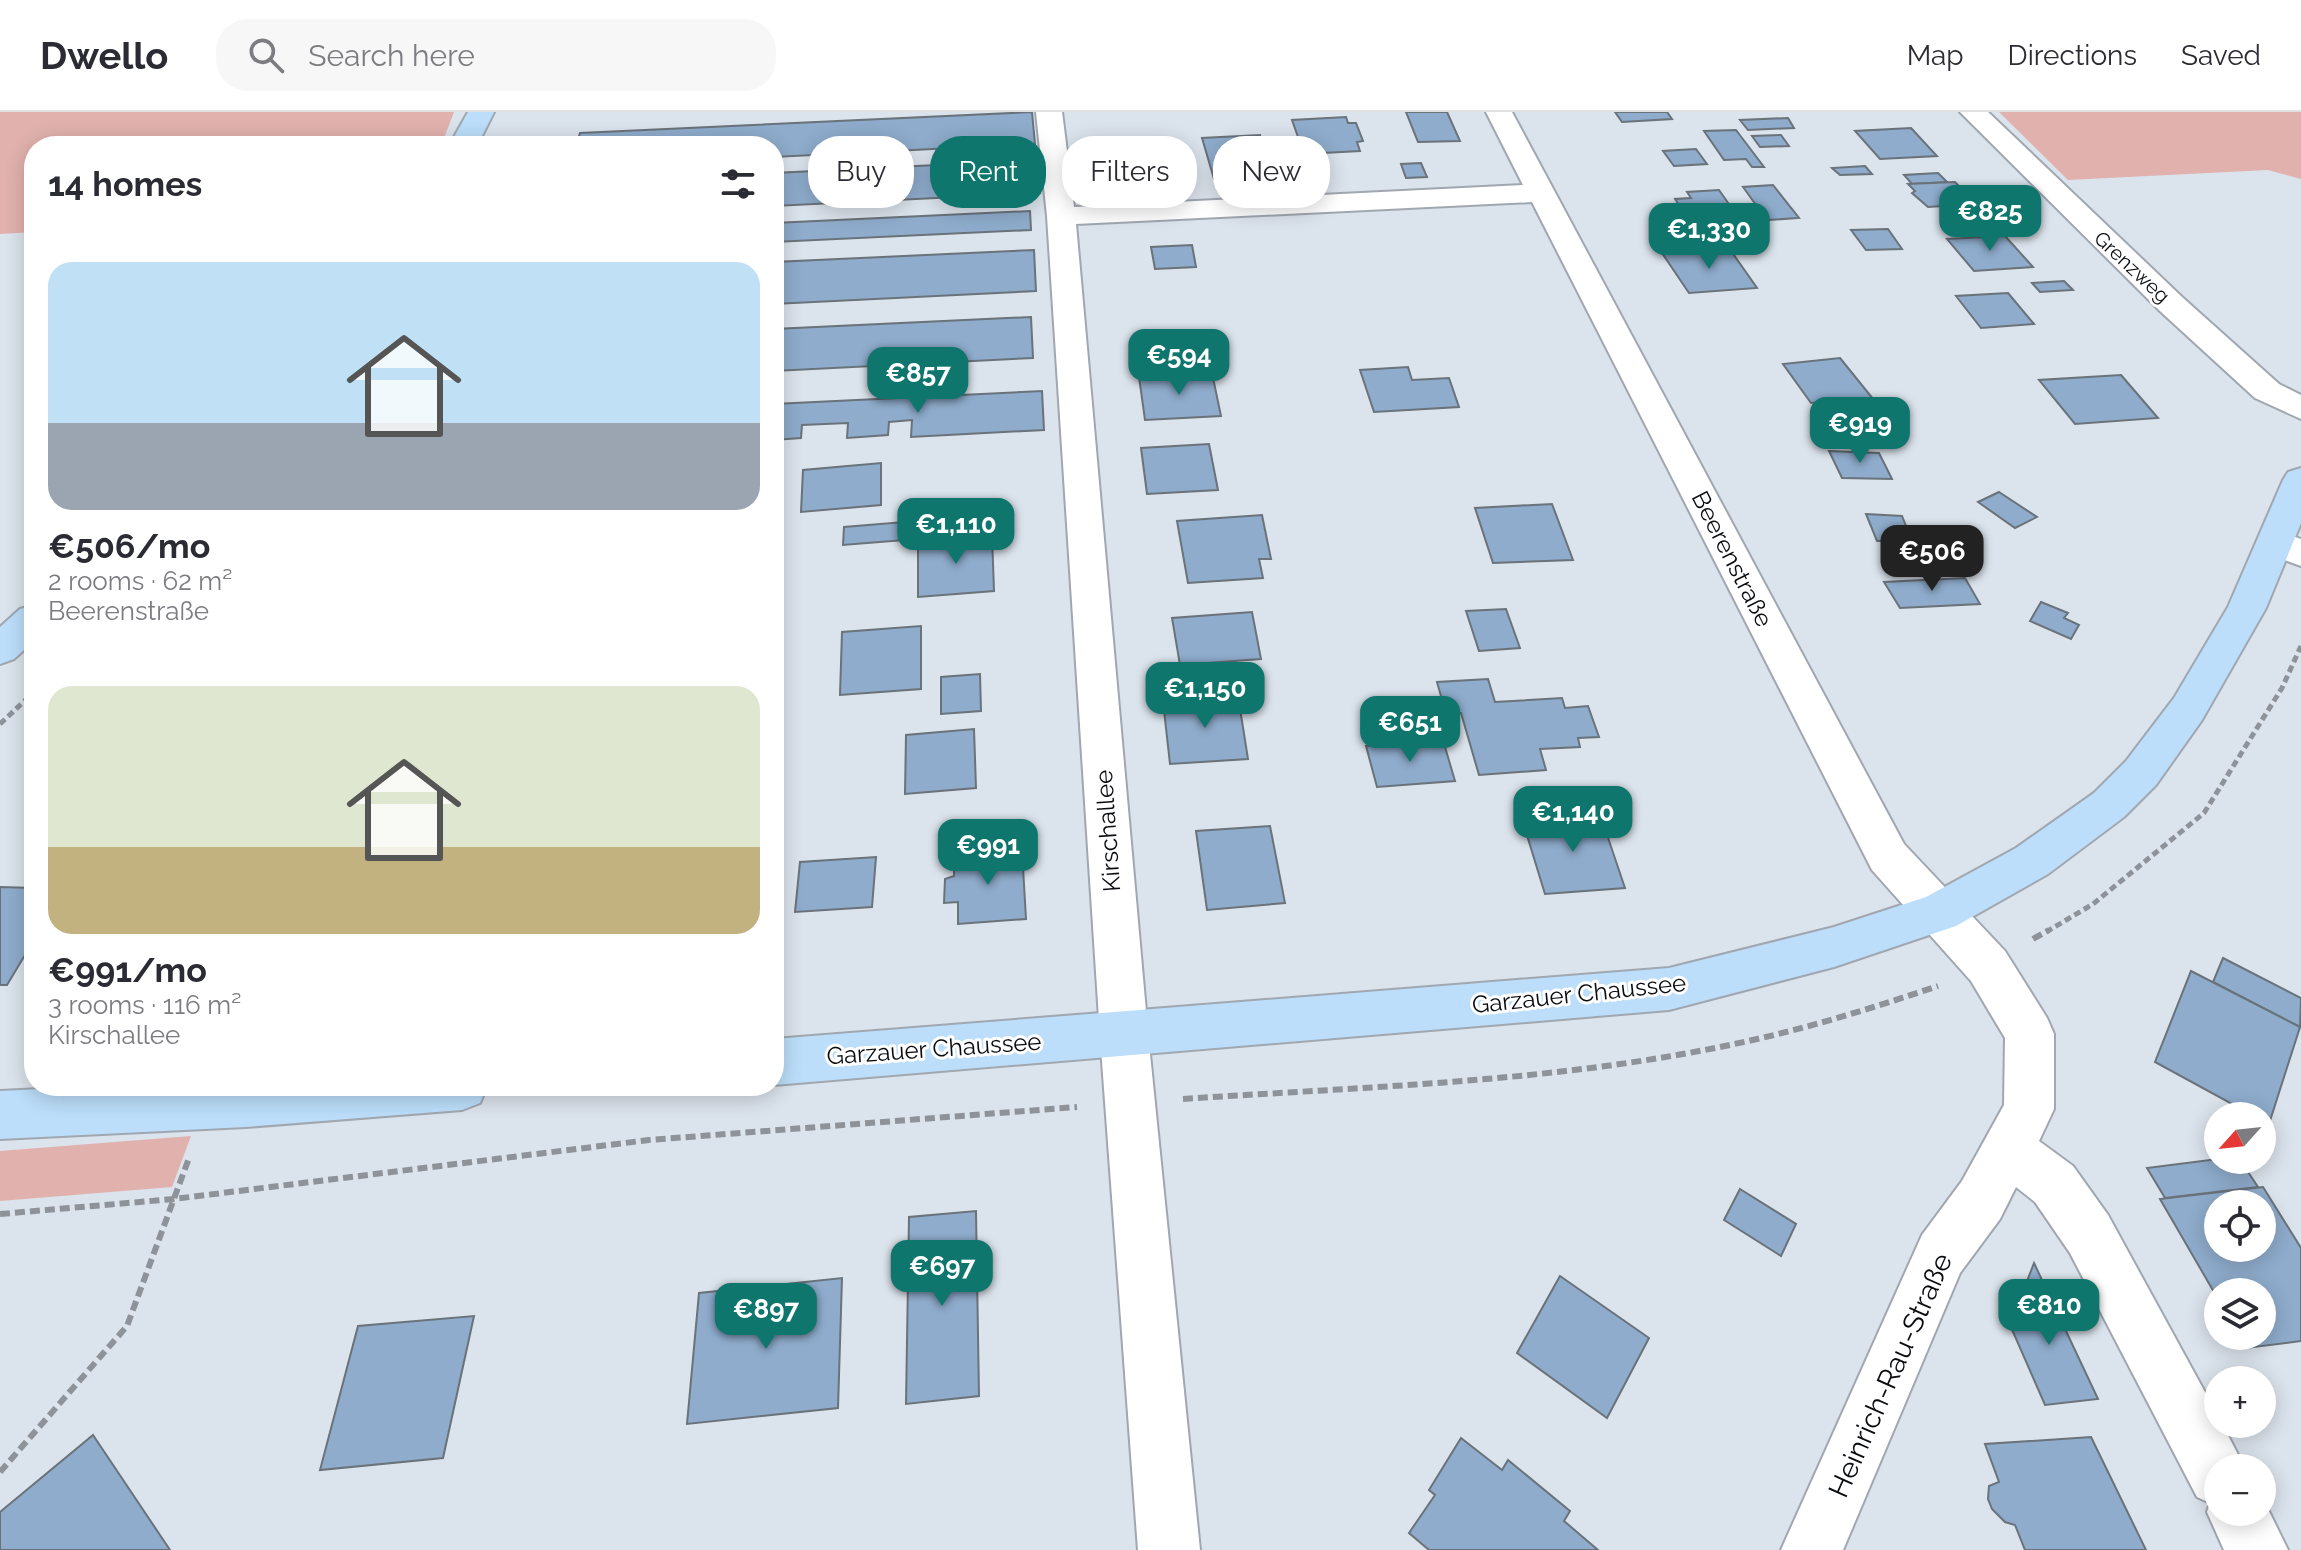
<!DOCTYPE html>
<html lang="en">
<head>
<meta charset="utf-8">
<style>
  :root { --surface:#fff; --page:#f7f7f7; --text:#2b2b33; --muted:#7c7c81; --line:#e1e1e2; --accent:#0f766e }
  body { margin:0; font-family:Raleway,sans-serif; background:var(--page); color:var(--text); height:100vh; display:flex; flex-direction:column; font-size:30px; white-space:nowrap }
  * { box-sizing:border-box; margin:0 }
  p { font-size:26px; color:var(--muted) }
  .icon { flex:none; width:44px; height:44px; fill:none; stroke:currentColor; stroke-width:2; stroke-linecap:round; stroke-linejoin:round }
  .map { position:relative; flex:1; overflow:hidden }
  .sheet { position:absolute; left:24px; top:24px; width:760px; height:960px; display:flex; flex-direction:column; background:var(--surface); border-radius:32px; box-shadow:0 4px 20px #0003 }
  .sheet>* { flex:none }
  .guide { position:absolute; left:808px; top:24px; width:760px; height:72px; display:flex; gap:16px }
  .needle { width:52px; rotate:243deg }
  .fabs { position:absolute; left:2204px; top:990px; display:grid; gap:16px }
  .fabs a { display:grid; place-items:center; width:72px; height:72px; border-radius:50%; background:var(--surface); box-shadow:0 4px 20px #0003; font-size:40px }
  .price { position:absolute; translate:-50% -68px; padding:0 18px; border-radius:16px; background:var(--accent); color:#fff; font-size:26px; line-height:52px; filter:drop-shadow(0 2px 4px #0008) }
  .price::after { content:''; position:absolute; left:50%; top:48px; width:24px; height:18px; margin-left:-12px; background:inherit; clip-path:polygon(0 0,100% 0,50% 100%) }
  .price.selected { background:#222; color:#fff }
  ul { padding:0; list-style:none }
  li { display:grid; align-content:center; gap:16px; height:424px; padding:0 24px }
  li span { display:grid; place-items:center; height:248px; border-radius:24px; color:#555 }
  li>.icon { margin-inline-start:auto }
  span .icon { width:144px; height:144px; fill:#fffc; stroke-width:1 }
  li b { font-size:34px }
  h2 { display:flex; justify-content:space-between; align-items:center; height:96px; padding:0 24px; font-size:34px }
  .tag { padding:0 28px; border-radius:32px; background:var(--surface); box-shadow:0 4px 20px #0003; font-size:28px; line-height:72px }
  .tag.selected { background:var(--accent); color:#fff }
  header { display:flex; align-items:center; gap:48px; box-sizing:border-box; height:112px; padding:0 40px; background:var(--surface); border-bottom:2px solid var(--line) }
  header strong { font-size:38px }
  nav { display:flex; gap:44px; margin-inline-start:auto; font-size:28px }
  .search { width:560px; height:72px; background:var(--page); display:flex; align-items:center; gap:20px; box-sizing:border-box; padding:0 28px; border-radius:32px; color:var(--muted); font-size:30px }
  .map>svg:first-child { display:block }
</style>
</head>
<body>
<header>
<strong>Dwello</strong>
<div class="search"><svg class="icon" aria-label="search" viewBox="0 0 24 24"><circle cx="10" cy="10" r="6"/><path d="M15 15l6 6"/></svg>Search here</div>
<nav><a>Map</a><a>Directions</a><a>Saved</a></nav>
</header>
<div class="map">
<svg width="2301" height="1438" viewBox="0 0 2301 1438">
  <rect width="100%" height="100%" fill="#dbe3ec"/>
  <g fill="#e1b2ad">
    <polygon points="0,0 454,0 441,34 34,34 34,120 0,122"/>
    <polygon points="1999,0 2301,0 2301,67 2268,58 2068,68"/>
    <polygon points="191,1024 172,1075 0,1089 0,1039"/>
  </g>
  <g fill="#8faccc" stroke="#6a727a" stroke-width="2" fill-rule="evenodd">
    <polygon points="1032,0 1035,32 774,45 774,34 576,34 580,21"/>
    <polygon points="1406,0 1447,0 1460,29 1418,30"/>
    <polygon points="1615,0 1667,0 1672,7 1622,10"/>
    <polygon points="1346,5 1348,11 1356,11 1363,29 1357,30 1360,39 1304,42 1292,8"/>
    <polygon points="1788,6 1794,16 1748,18 1740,8"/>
    <polygon points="1911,16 1937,44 1880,47 1855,19"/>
    <polygon points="1736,18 1764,55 1752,55 1746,47 1724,48 1704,19"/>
    <polygon points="1260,23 1274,64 1214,67 1202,26"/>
    <polygon points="1781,23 1789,34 1760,35 1752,24"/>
    <polygon points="1152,28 1158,54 1113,57 1107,31"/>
    <polygon points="1696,37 1707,52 1674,54 1663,39"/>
    <polygon points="1037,48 1040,81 774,94 774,61"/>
    <polygon points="1421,51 1427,65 1406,66 1401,52"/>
    <polygon points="1865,54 1872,62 1840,63 1832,56"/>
    <polygon points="1938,61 1947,70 1912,72 1904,63"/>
    <polygon points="1955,70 1976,92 1928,95 1912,81 1915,79 1908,72"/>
    <polygon points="1773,73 1799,106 1692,113 1675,87 1691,86 1687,80 1719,78 1731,95 1756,93 1743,75"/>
    <polygon points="1030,99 1031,118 774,130 774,111"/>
    <polygon points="1888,117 1902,137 1866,138 1851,118"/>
    <polygon points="2005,124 2033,155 1974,159 1947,127"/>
    <polygon points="1192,133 1196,155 1155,157 1151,135"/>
    <polygon points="1729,136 1757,176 1689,181 1662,141"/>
    <polygon points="1034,138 1036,179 774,192 774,150"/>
    <polygon points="2064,169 2073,178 2040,180 2032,171"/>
    <polygon points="2008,181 2034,212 1981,216 1956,184"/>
    <polygon points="1031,205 1033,246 774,259 774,217"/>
    <polygon points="1840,246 1882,298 1832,304 1822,290 1811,291 1783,252"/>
    <polygon points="1408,255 1412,268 1449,266 1459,295 1374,300 1360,258"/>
    <polygon points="1212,261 1221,304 1145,308 1139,265"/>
    <polygon points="2121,263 2158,306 2075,312 2039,268"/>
    <polygon points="1042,279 1044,318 911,325 912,308 889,310 888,323 847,326 848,311 802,313 801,326 774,328 774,292"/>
    <polygon points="1209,332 1218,378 1147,382 1141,336"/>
    <polygon points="1829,339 1879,341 1892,367 1842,366"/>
    <polygon points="881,351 881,393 801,400 803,358"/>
    <polygon points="1999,380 2037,405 2015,416 1978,390"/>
    <polygon points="1552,392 1573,448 1493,451 1475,396"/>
    <polygon points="1866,402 1902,404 1912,429 1877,429"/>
    <polygon points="1262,403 1271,447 1259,447 1263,466 1188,471 1177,409"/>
    <polygon points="904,410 904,428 843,433 844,415"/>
    <polygon points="992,423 994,479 918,485 918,429"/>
    <polygon points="1965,466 1980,492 1900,496 1884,470"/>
    <polygon points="2041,490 2068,501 2064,506 2079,513 2071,527 2030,509"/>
    <polygon points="1506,497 1520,536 1479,539 1466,499"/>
    <polygon points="1252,500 1261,547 1180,553 1172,506"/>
    <polygon points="921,514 921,577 840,583 842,520"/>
    <polygon points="980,562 981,599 941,602 941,565"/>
    <polygon points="1488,567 1495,590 1562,586 1565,596 1588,594 1599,625 1578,626 1580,635 1540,637 1546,658 1479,663 1461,601 1446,602 1437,570"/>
    <polygon points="1238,584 1248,647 1170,652 1163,589"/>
    <polygon points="974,617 976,676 905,682 906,623"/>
    <polygon points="1443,628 1455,669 1377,675 1366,634"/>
    <polygon points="1600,702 1625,776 1545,782 1522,707"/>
    <polygon points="1270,714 1285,791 1207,798 1196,719"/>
    <polygon points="1022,738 1026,807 958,812 958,790 944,791 945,767 954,764 954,743"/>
    <polygon points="876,745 872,795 795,800 800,750"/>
    <polygon points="0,775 34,776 34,828 7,873 0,873"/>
    <polygon points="2223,846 2301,886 2300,915 2213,870"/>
    <polygon points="2191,859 2300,915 2269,1012 2262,1008 2262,1004 2254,1004 2155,950"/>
    <polygon points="2218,1047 2240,1048 2258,1075 2165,1086 2147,1056"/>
    <path d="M2263,1075L2301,1136V1229L2246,1236L2239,1224H2262V1180H2218V1187L2160,1087ZM2218,1092H2262V1136H2218Z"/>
    <polygon points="1740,1077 1796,1112 1781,1144 1724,1108"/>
    <polygon points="976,1099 979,1284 906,1292 909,1105"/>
    <polygon points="2034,1151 2098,1287 2045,1293 2010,1213"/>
    <polygon points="1560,1164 1649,1226 1607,1306 1517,1241"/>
    <polygon points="842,1166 838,1296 687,1312 699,1181"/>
    <polygon points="474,1204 443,1346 320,1358 358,1214"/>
    <polygon points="93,1323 170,1438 0,1438 0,1400"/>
    <polygon points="2091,1325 2146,1438 2025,1438 2015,1413 2005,1410 1992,1397 1988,1387 1989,1374 1999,1370 1985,1332"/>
    <polygon points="1461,1326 1502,1358 1508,1348 1570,1399 1564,1409 1598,1438 1429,1438 1409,1421 1435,1383 1429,1378"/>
  </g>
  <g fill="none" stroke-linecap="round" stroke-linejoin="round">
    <defs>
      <g id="street">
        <polygon points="1036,0 1062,0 1074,95 1523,73 1486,0 1512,0 1904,732 2005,839 2047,906 2054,922 2054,997 2039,1029 2073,1054 2108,1103 2218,1304 2218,1312 2222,1312 2245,1356 2218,1356 2218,1400 2262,1400 2262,1385 2288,1438 2224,1438 2207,1400 2210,1391 2197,1385 2070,1141 2035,1090 2016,1075 2000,1107 1960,1161 1843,1438 1781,1438 1922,1123 1962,1069 2004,993 2005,926 1971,869 1872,758 1532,90 1076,112 1148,922 1200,1438 1138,1438 1100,922 1047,104"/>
        <polygon points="1960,0 1988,0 2182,185 2279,272 2301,283 2301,307 2255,286 2160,199"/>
        <polygon points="2275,418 2301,427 2301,454 2262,440 2257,431 2262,422"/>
      </g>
      <g id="secondary">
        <polygon points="468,0 494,0 477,34 449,34"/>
        <polygon points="2301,356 2301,411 2266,496 2202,608 2156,673 2124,705 2048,762 1956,814 1834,855 1669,898 774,973 774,927 1669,856 1834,815 1926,785 2016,736 2094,681 2126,649 2174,586 2228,495 2283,368 2288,360"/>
        <polygon points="34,493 34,529 14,547 0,552 0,515 20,497"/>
        <polygon points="101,974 487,974 480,991 462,998 246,1015 0,1027 0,979"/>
      </g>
    </defs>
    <use href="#street" stroke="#a0a7b0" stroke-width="4"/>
    <use href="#secondary" stroke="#a0a7b0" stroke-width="4"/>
    <g stroke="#8e939a" stroke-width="5" stroke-dasharray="7 4" stroke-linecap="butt">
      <polyline points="0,612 34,580"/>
      <polyline points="2046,820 2093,792 2204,701 2282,576 2301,534"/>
    </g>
    <g stroke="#8e939a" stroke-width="6" stroke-dasharray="10 5" stroke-linecap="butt">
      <polyline points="2033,827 2049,818"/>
      <path d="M1183,987C1374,974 1570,970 1757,927C1819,913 1878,894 1938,874"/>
      <polyline points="0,1102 174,1087 649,1028 1077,995"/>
      <polyline points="0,1360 127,1214 189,1046"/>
    </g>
    <use href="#street" fill="#fff" fill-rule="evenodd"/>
    <use href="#secondary" fill="#bcdefa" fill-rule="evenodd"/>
  </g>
  <g text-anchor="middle" stroke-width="6" stroke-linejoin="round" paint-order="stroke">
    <g font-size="20" fill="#0a0c0f" stroke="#fff">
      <text transform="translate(2132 155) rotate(43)" y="7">Grenzweg</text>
    </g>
    <g font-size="24" fill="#0a0c0f" stroke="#fff">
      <text transform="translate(1732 447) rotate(63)" y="8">Beerenstraße</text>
      <text transform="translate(1108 719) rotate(-94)" y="8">Kirschallee</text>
      <text transform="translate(1579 882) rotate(-6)" y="8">Garzauer Chaussee</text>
      <text transform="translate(934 937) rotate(-4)" y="8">Garzauer Chaussee</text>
    </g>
    <g font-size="28" fill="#0a0c0f" stroke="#fff">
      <text transform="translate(1890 1263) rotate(-66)" y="10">Heinrich-Rau-Straße</text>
    </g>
  </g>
</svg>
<div class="fabs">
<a><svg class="needle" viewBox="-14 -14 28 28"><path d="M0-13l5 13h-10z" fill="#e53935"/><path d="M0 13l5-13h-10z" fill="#7c7c81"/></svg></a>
<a><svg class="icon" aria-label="locate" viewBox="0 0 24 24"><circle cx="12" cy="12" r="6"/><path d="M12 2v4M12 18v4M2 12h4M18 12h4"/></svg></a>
<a><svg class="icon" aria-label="layers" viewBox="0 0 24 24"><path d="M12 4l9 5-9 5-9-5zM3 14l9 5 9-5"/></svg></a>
<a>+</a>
<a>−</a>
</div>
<b class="price" style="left:1990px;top:141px">€825</b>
<b class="price" style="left:1709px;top:159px">€1,330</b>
<b class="price" style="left:1179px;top:285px">€594</b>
<b class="price" style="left:918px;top:303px">€857</b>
<b class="price" style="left:1860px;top:353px">€919</b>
<b class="price" style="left:956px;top:454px">€1,110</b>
<b class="price selected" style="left:1932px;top:481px">€506</b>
<b class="price" style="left:1205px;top:618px">€1,150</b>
<b class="price" style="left:1410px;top:652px">€651</b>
<b class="price" style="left:1573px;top:742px">€1,140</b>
<b class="price" style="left:988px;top:775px">€991</b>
<b class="price" style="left:942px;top:1196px">€697</b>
<b class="price" style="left:2049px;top:1235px">€810</b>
<b class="price" style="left:766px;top:1239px">€897</b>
<div class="guide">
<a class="tag">Buy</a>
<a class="tag selected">Rent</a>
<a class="tag">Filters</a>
<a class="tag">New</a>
</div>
<section class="sheet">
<h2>14 homes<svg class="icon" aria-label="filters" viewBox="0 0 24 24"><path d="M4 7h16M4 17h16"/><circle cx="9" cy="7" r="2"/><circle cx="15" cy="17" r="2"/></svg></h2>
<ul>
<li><span style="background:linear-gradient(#bfe0f5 65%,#9aa5b1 0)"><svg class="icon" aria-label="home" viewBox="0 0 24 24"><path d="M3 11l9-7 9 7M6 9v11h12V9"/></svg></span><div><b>€506/mo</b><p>2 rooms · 62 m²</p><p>Beerenstraße</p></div></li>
<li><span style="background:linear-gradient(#dfe7d0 65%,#c2b280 0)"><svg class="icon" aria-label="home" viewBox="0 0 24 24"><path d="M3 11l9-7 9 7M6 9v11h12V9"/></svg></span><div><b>€991/mo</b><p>3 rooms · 116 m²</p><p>Kirschallee</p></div></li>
</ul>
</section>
</div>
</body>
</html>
